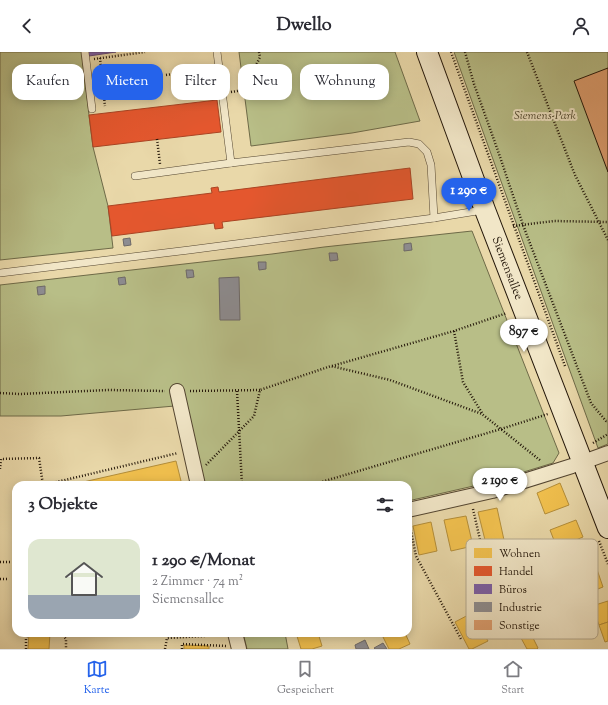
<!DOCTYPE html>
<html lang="de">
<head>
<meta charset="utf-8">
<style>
  :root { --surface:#fff; --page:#f2f2f3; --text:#2b2b33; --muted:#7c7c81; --line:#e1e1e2; --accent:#2563eb }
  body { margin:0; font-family:"Sorts Mill Goudy",serif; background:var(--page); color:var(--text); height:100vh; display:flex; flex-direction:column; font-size:15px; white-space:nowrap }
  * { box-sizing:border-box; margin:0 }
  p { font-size:13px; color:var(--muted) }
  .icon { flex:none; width:22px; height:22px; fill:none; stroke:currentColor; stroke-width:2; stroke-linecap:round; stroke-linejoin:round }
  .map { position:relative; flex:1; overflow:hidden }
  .drawer { position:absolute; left:12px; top:429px; width:400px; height:156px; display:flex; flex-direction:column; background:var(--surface); border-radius:12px; box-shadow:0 2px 10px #0003 }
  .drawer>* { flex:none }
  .guide { position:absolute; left:12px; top:12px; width:400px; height:36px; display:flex; gap:8px }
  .price { position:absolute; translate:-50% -34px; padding:0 9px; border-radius:14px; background:#fff; color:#222; font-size:13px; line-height:26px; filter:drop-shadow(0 1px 2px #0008) }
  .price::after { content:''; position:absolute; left:50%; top:24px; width:12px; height:9px; margin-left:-6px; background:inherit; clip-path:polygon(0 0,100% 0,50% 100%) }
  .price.active { background:var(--accent); color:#fff }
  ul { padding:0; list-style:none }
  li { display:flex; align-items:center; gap:12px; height:100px; padding:0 16px }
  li+li { border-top:1px solid var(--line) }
  li span { display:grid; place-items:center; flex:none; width:112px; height:80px; border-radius:12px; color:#555 }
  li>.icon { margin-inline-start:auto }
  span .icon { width:48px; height:48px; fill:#fffc; stroke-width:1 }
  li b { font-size:17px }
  h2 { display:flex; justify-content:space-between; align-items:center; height:48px; padding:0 16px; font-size:17px }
  .tag { padding:0 14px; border-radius:12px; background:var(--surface); box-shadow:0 2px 10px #0003; font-size:14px; line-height:36px }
  .tag.active { background:var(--accent); color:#fff }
  header { display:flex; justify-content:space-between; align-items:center; height:52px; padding:0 16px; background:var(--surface); font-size:18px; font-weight:700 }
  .tabs { display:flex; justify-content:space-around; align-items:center; height:56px; border-top:1px solid var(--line); background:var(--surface); font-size:11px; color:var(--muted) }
  .tabs a { display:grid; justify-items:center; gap:2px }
  .tabs .active { color:var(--accent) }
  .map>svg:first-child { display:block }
</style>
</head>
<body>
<header><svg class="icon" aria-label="back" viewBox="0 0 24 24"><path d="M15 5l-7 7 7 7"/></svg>Dwello<svg class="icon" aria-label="person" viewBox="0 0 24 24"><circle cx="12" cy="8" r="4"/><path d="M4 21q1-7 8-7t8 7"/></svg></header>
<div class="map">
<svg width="608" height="597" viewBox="0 0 608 597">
  <rect width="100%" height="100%" fill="#e9d8a9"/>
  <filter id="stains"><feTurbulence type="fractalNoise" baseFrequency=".005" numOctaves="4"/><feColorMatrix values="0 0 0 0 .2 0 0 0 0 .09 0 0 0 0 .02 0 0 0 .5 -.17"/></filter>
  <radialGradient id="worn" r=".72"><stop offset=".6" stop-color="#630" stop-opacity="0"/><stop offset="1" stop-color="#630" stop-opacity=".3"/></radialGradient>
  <g fill="#b8be87" stroke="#6e6a48">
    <polygon points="0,0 81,0 93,95 108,154 113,196 0,208"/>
    <polygon points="239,0 395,0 420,69 352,81 251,94"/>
    <polygon points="454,0 608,0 608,392 598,396"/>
    <polygon points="472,179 559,401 553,411 491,430 408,449 408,433 204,433 186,353 61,364 0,364 0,233 272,202 324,195"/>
    <polygon points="243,581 285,581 288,597 247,597"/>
  </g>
  <g fill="#f2c14e" stroke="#b48e39">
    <polygon points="176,409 182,433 70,433"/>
    <polygon points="560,431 569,453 545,462 537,441"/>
    <polygon points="497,456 504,488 486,492 478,460"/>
    <polygon points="466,464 473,494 451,499 444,468"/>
    <polygon points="576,468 583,485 557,496 550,478"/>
    <polygon points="431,470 437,499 419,503 413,474"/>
    <polygon points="592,503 603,535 585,542 573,509"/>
    <polygon points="608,549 608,570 599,573 592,554"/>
    <polygon points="472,561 488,589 472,597 469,597 455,570"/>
    <polygon points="608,570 608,589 605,590 599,573"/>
    <polygon points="530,580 538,596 537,597 527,597 521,586"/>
    <polygon points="29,581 50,581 49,597 28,597"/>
    <polygon points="296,581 318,581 322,594 312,597 301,597"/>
    <polygon points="381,581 405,581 410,592 399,597 389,597"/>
    <polygon points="184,593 209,594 209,597 184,597"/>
  </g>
  <g fill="#e4572e" stroke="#aa4423">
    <polygon points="217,48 221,80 93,95 89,63"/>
    <polygon points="410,116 413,147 222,170 223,176 215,177 214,171 112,184 108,154 212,141 211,136 218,135 219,140"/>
  </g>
  <polygon fill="#7b5ea7" stroke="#614878" points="88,0 116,0 89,4"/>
  <g fill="#8d8d92" stroke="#6d6969">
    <polygon points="130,186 131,193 124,194 123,187"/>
    <polygon points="411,191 412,198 404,199 404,192"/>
    <polygon points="329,201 337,201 338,208 330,209"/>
    <polygon points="258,210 266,210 266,217 259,218"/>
    <polygon points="186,218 193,218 194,225 187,226"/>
    <polygon points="125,225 126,232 119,233 118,226"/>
    <polygon points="239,225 240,268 220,268 219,226"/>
    <polygon points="45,234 45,242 38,243 37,235"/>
    <polygon points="365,588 369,597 356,597 355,593"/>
    <polygon points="383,591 387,597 375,597 374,596"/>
  </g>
  <polygon fill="#df9f70" stroke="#231609" points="608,16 608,120 574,29"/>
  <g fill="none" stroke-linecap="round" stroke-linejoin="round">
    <defs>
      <g id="service">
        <polyline points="85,0 92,57"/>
        <polyline points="217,0 231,111"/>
        <polyline points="135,124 231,111 409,90 419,92 427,100 431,113 434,166"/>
        <polyline points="0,221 189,198 434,166 483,158"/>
      </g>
      <g id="minor">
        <polyline points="177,339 198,433"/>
        <polyline points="408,458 492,439 572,414 608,401"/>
        <polyline points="235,581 239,597"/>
      </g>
      <polyline id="secondary" points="427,0 485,158 608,476"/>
    </defs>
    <use href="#service" stroke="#544631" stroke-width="8"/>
    <use href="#minor" stroke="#544631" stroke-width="16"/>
    <use href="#secondary" stroke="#231609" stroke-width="22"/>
    <g stroke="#231609" stroke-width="2.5" stroke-dasharray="1 2" stroke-linecap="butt">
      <polyline points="451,0 565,314"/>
      <polyline points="465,0 474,32 498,99 523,173 591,351 606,369 608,369"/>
      <polyline points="527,0 575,123 608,188"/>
      <polyline points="100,6 105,54"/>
      <polyline points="94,7 145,0"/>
      <polyline points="166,23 209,17"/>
      <polyline points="231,40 244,38 260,5 259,0"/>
      <polyline points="157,87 160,112"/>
      <polyline points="513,174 554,169 608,170"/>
      <polyline points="454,279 463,330 482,361"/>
      <polyline points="332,314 454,279 507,261"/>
      <polyline points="190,339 260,338"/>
      <polyline points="237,339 242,433"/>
      <polyline points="0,341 20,342 108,338 165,339"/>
      <polyline points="593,391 608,382"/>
      <polyline points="206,413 254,364 260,338 331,314 390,328 482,362 541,409"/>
      <polyline points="0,417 1,407 39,406 43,433"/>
      <polyline points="44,433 178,401"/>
      <polyline points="311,433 501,377 548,362"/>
      <polyline points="473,457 486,514 502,547"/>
      <polyline points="409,469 416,504 461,587"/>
      <polyline points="599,489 608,512"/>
      <polyline points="0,510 16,510"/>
      <polyline points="0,527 9,527"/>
      <polyline points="61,581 66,587 66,597"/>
      <polyline points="26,597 26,586 28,581"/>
      <polyline points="165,597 167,586 223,583"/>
      <polyline points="182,597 182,592 226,594"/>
    </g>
    <use href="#service" stroke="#f1e6c7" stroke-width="7"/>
    <use href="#minor" stroke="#f1e6c7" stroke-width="14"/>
    <use href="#secondary" stroke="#f1e6c7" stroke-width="20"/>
  </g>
  <g text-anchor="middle" stroke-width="4" stroke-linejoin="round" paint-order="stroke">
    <g font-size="12" font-style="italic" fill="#50482f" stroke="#f1e6c7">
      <text x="545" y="67">Siemens-Park</text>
    </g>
    <g font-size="12" fill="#231609" stroke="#f1e6c7">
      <text transform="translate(508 216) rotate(69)" y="4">Siemensallee</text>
    </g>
  </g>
  <rect x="466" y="487" width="132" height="100" rx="6" fill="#f1e6c7" stroke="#b3a88e" stroke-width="1"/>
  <rect x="474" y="496" width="18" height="10" fill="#f2c14e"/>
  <rect x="474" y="514" width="18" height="10" fill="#e4572e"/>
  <rect x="474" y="532" width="18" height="10" fill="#7b5ea7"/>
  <rect x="474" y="550" width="18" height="10" fill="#8d8d92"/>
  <rect x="474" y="568" width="18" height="10" fill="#df9f70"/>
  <g font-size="11" fill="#231609">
    <text x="499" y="505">Wohnen</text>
    <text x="499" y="523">Handel</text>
    <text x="499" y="541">Büros</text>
    <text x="499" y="559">Industrie</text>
    <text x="499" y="577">Sonstige</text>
  </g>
  <rect width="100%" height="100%" filter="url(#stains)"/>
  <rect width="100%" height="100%" fill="url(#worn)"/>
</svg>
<b class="price active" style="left:469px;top:160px">1 290 €</b>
<b class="price" style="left:524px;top:301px">897 €</b>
<b class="price" style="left:500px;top:450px">2 190 €</b>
<div class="guide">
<a class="tag">Kaufen</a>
<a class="tag active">Mieten</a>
<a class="tag">Filter</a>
<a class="tag">Neu</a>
<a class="tag">Wohnung</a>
</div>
<section class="drawer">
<h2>3 Objekte<svg class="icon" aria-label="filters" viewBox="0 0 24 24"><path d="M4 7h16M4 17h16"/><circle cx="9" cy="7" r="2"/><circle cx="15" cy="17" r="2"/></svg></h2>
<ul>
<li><span style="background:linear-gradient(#dfe7d0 70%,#9aa5b1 0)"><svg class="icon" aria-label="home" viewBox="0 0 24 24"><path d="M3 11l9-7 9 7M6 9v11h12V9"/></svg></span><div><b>1 290 €/Monat</b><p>2 Zimmer · 74 m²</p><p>Siemensallee</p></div></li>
</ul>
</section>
</div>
<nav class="tabs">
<a class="active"><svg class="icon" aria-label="map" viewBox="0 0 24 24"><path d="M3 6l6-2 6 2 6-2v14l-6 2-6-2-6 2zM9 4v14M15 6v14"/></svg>Karte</a>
<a><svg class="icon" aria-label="saved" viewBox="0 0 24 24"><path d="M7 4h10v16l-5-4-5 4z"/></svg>Gespeichert</a>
<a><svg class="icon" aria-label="home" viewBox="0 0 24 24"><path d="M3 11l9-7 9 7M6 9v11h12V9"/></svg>Start</a>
</nav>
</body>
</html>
